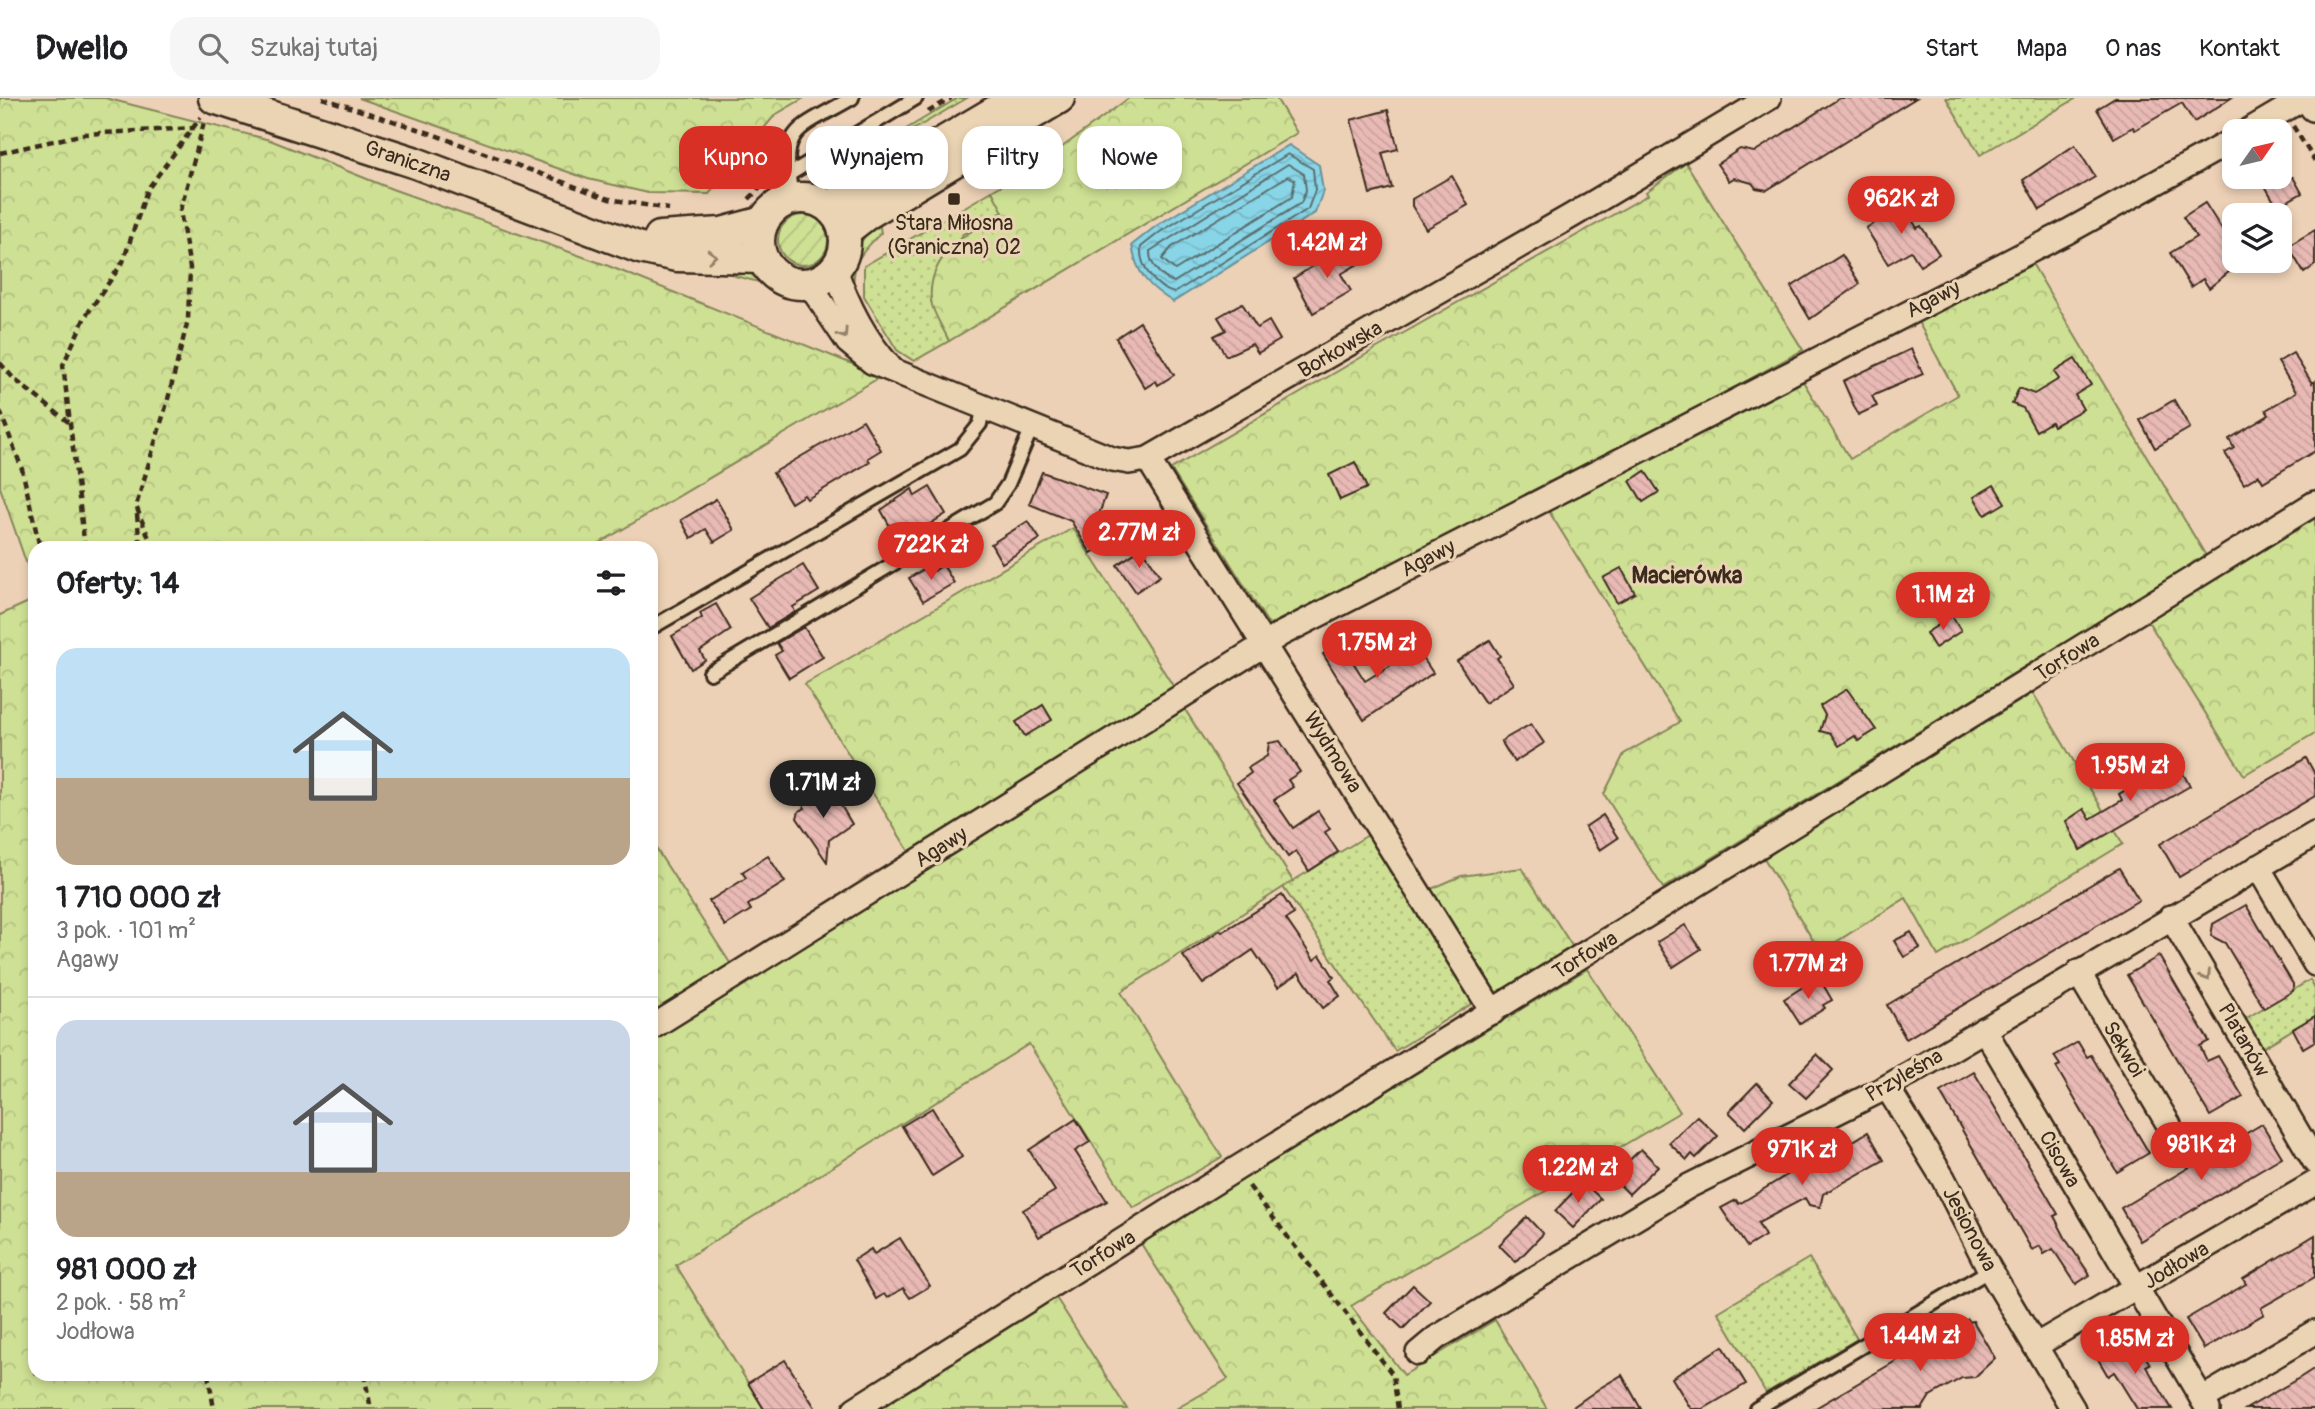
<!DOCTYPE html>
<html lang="pl">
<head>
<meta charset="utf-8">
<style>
  :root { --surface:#fff; --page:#f6f6f6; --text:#202124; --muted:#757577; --line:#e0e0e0; --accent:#d93025 }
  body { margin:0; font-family:Pangolin,sans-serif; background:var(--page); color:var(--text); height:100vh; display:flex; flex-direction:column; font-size:26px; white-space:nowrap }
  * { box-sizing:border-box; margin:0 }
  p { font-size:23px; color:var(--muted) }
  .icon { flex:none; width:38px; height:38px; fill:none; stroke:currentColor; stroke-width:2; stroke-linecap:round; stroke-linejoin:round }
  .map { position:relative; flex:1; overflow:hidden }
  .details { position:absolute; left:28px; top:443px; width:630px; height:840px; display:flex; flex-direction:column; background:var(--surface); border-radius:21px; box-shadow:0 4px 10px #0003 }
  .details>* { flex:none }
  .top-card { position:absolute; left:679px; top:28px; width:665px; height:63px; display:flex; gap:14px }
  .needle { width:46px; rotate:56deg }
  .fabs { position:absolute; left:2222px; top:21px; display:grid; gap:14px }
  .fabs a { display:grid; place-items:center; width:70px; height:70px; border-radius:14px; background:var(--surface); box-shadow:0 4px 10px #0003; font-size:35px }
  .price { position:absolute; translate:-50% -60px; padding:0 16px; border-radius:24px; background:var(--accent); color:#fff; font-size:23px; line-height:46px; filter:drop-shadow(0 2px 4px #0008) }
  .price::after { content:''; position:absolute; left:50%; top:42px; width:21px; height:16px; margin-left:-10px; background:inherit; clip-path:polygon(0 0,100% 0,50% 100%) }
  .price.on { background:#222; color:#fff }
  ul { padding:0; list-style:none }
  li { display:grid; align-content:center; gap:14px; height:371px; padding:0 28px }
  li+li { border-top:2px solid var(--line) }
  li span { display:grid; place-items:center; height:217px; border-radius:21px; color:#555 }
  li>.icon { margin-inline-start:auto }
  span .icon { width:126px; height:126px; fill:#fffc; stroke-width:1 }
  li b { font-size:30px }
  h2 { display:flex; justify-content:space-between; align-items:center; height:84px; padding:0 28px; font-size:30px }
  .pill { padding:0 24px; border-radius:21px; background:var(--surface); box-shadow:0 4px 10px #0003; font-size:24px; line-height:63px }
  .pill.on { background:var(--accent); color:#fff }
  header { display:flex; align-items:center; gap:42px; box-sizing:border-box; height:98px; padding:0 35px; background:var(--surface); border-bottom:2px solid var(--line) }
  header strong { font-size:33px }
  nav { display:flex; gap:38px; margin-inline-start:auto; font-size:24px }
  .search { width:490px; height:63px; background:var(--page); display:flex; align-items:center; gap:18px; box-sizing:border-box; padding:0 24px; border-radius:21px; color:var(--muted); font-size:26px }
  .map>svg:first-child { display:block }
</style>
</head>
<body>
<header>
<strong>Dwello</strong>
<div class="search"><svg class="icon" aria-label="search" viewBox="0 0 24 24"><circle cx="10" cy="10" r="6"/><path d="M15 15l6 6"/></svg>Szukaj tutaj</div>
<nav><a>Start</a><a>Mapa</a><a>O nas</a><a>Kontakt</a></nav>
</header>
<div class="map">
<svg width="2315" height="1311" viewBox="0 0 2315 1311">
  <defs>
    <pattern id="grass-dots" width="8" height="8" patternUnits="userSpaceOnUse" patternTransform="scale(1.75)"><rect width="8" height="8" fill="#cee094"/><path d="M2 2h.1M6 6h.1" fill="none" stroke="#b2c07f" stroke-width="1.8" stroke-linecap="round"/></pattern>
    <pattern id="forest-crowns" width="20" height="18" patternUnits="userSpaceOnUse" patternTransform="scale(1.75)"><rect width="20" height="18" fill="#cee094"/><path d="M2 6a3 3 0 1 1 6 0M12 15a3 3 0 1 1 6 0" fill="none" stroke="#b2c07f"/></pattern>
    <pattern id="garden-furrows" width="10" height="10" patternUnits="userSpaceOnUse" patternTransform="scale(1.75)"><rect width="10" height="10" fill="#cee094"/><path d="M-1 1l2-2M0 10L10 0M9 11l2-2" fill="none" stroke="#b2c07f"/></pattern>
    <pattern id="water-waves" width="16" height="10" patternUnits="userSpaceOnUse" patternTransform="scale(1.75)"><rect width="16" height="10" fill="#88d5e7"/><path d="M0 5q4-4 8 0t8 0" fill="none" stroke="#76b7c6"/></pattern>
    <pattern id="building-back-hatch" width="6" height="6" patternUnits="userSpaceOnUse" patternTransform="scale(1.75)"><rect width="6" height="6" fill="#e9bab5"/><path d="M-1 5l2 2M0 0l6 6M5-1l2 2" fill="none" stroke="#c9a09b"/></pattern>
  </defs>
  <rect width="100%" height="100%" fill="#edd1b6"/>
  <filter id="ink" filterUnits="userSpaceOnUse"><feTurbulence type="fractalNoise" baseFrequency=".0143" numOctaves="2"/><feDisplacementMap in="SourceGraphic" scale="14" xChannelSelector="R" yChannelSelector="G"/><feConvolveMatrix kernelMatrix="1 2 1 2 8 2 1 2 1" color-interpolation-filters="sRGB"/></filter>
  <g filter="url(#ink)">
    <g fill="url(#grass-dots)" stroke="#848559" stroke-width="2">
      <polygon points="958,0 967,0 853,67 851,64"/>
      <polygon points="1946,0 2074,0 2075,1 1980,57"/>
      <polygon points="852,79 856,85 837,92 807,86"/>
      <polygon points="992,93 1004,114 963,136 931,203 949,243 914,263 897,252 864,198 864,168"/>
      <path d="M879,124L881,135C860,156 853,162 853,193C846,166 858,141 879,124Z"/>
      <polygon points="731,166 752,171 767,186 735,178 731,175"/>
      <polygon points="1368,737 1473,905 1395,953 1283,789"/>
      <polygon points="2310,882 2315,891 2315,918 2262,950 2245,921"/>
      <polygon points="1809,1160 1857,1241 1766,1295 1718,1214"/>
    </g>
    <g fill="url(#forest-crowns)" stroke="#848559" stroke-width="2">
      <polygon points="0,0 105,0 270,42 392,91 606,167 882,278 591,450 35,450 35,490 0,389"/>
      <polygon points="359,0 804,0 775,17 709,96 648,95 588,81"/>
      <path d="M1129,0H1276L1297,35L949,243C944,231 932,215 931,202C927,156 970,133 1003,114L992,93L1046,61Z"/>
      <polygon points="1686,65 1803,252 1624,350 1269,527 1171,371 1377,250 1648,97 1646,94"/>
      <polygon points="2030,162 2206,458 1663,790 1604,696 1624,656 1680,624 1548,412 1801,280 1850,361 1958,297 1916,220"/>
      <polygon points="2315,419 2315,635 2244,677 2148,523"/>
      <polygon points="1073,430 1175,591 910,755 805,586"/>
      <polygon points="35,501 35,1276 651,1276 651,743 743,885 1184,610 1293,783 1121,894 1222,1059 1133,1110 1029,946 676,1167 764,1311 0,1311 0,517"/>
      <polygon points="2033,595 2123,746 1938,858 1906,800 1820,854 1764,760"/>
      <polygon points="1522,770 1574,851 1497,896 1431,791 1461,778"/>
      <polygon points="1587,871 1680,1014 1351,1208 1404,1277 1495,1222 1547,1311 1176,1311 1228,1281 1140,1144"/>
      <polygon points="1055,1198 1127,1311 874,1311"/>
    </g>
    <circle fill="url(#garden-furrows)" stroke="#848559" stroke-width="2" cx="803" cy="142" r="25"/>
    <path fill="url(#water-waves)" stroke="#699197" stroke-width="2" d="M1289,47L1319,67L1323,93L1315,115L1173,204C1149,189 1136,176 1132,147L1156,128Z"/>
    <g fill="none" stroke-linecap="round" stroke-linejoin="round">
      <g stroke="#5a6e6e" stroke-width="2">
        <path d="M1288,56L1313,71L1315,92L1308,111L1174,195C1156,190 1139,169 1141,149L1160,134Z"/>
        <path d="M1288,66L1304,76L1306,92L1301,105L1174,184C1162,181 1149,166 1150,153Z"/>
        <polygon points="1288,78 1295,82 1292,99 1175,172 1162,161 1172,149"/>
      </g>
    </g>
    <g fill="url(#building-back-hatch)" stroke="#3b2a1e" stroke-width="2">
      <polygon points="1840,0 1916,0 1767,92 1756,90 1752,85 1734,80 1729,83 1717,66 1740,51 1754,54"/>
      <polygon points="2115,0 2231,0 2194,24 2182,5 2135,32 2133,29 2114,40 2097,11"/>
      <polygon points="1388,12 1398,51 1382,55 1392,90 1370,96 1351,22"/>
      <polygon points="2075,47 2095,79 2040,112 2023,82"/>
      <polygon points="1452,78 1468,107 1426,131 1412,108 1412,101"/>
      <polygon points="2260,79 2293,79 2302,95 2277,109"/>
      <polygon points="1900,102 1917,130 1921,128 1939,156 1920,168 1911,153 1888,166 1866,130 1883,120 1879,115"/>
      <polygon points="2205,105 2233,149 2225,153 2235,169 2209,190 2203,181 2191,189 2170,155 2196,139 2183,119"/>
      <polygon points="2315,132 2315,167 2304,175 2288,148"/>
      <polygon points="1347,147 1358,166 1341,176 1351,193 1313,215 1294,180"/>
      <polygon points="1842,157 1860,186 1810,221 1791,189"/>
      <polygon points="1242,205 1257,230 1269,223 1280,242 1258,255 1252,246 1226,258 1214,238 1226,232 1218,219"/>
      <polygon points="1140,224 1174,277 1158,287 1156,283 1145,290 1116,240"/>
      <polygon points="1911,251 1923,276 1872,298 1877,308 1858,317 1843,283"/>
      <polygon points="2293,255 2312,285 2315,283 2315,353 2263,384 2259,377 2244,386 2225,355 2234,350 2229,341 2269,317 2266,312 2296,294 2278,264"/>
      <polygon points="2075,261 2091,287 2075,297 2083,311 2053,328 2051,324 2036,333 2023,310 2012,306 2019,290 2034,296 2059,281 2054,274"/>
      <polygon points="2174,302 2190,330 2155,350 2140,322"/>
      <polygon points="863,322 881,352 868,360 870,364 807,401 804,397 791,405 773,375"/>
      <polygon points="1355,364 1367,390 1340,402 1329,377"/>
      <polygon points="1645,373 1659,394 1643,404 1630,383"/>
      <polygon points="1042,374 1106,397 1095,427 1107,445 1091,455 1071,423 1029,406"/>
      <polygon points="1994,387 2005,405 1985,417 1974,399"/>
      <polygon points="930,389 946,416 899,445 881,412 912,391 915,398"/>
      <polygon points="716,401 734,432 714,444 706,431 691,440 681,422"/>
      <polygon points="1028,423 1040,441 1002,465 991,446"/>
      <polygon points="1142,450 1160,478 1136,494 1117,467"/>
      <polygon points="803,467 819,493 793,509 795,514 768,530 749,500"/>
      <polygon points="931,467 934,473 943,467 954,485 923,503 909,480"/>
      <polygon points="1621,470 1635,495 1617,505 1603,480"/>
      <polygon points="716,506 731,532 700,553 705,562 691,571 672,538 702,520 700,515"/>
      <polygon points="1952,518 1961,533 1935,550 1926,535"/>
      <polygon points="804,529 823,559 789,580 775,557 782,553 777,545"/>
      <polygon points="1490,542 1500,558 1497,560 1514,586 1485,605 1457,563"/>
      <polygon points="1341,545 1365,583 1417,551 1433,575 1364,622 1323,556"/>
      <polygon points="1847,591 1876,632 1858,643 1855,638 1839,648 1831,636 1820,633 1825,617 1820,608"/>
      <polygon points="1043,607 1052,622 1025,638 1016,624"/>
      <polygon points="1531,626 1544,645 1514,664 1501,643"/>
      <polygon points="1280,643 1300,674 1288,682 1293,689 1274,702 1293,730 1318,713 1330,731 1325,734 1338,754 1309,773 1296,753 1288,759 1237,685 1251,675 1248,670 1267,658 1269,645"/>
      <polygon points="2174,660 2190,688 2080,752 2066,723 2084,711 2090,721 2122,702 2119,696 2138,685 2142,672 2151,667 2159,669"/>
      <polygon points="2306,660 2315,676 2315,698 2179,779 2160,746"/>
      <polygon points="821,694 834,696 852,726 829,742 827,764 797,720 799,713 805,710 801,704"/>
      <polygon points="1603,717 1618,740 1600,752 1585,729"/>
      <polygon points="768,758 785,784 748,807 751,812 725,828 709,803 746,780 742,774"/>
      <polygon points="2119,770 2139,802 1906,941 1887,907"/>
      <polygon points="1282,797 1294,816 1286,821 1314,862 1320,857 1334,879 1330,882 1340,898 1323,910 1299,875 1278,889 1253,852 1203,886 1183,858 1220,832 1222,834"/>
      <polygon points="2246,807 2293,886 2293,893 2264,910 2225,845 2211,838 2213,826"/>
      <polygon points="1685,827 1701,851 1673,869 1657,844"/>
      <polygon points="1911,834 1920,850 1904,859 1894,843"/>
      <polygon points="2159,858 2209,943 2200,948 2207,963 2218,958 2243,999 2210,1018 2127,877"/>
      <polygon points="1821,883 1832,902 1823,907 1825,910 1800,926 1784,901 1809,885 1812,889"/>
      <polygon points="2315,918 2315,943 2303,950 2293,931"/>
      <polygon points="2078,944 2087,959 2091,957 2149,1055 2117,1074 2056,969 2060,967 2054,958"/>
      <polygon points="1817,956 1833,972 1806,1000 1789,985"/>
      <polygon points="1974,974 2058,1116 2054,1118 2067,1143 2090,1177 2076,1186 2053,1151 2044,1156 2040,1148 2032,1152 1940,994"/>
      <polygon points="1757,985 1773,1002 1745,1030 1729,1014"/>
      <polygon points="932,1010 962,1059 932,1078 902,1028"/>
      <polygon points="1697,1018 1718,1038 1696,1060 1692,1056 1687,1062 1669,1045"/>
      <polygon points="1076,1021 1090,1044 1075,1053 1107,1103 1039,1139 1023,1112 1055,1093 1029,1052"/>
      <polygon points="2262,1026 2282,1059 2140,1143 2121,1110"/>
      <polygon points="1868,1034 1884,1062 1823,1096 1820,1109 1809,1107 1805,1100 1758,1125 1765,1138 1747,1149 1721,1110 1736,1102 1739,1106 1815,1060 1818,1065"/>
      <polygon points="1641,1051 1658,1068 1629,1096 1612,1079"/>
      <polygon points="1583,1084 1601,1101 1573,1130 1555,1113"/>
      <polygon points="1527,1119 1543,1136 1516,1164 1499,1147"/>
      <polygon points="2315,1137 2315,1179 2261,1210 2264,1216 2204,1251 2186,1221 2246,1186 2243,1181"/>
      <polygon points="900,1140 930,1188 910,1200 903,1190 887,1200 884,1196 876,1201 854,1162 871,1151 874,1156"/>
      <polygon points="1413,1187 1430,1203 1403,1231 1386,1215"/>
      <polygon points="1968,1221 1970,1224 1973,1223 1995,1260 1975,1279 1962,1280 1930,1298 1922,1311 1814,1311 1906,1257 1908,1260 1936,1245 1934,1241"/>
      <polygon points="2133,1239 2150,1266 2146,1268 2172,1311 2137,1311 2114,1274 2108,1278 2098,1261"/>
      <polygon points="1723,1248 1746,1286 1703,1311 1691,1311 1672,1280"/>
      <polygon points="785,1262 816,1311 764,1311 748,1285"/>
      <polygon points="2315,1270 2315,1311 2246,1311 2301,1279"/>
      <polygon points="1622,1277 1641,1311 1570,1311 1600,1290"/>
    </g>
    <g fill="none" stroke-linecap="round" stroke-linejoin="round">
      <defs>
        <g id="service">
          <polyline points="788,77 916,0"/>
          <path d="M792,100C780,28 794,34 852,0"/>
          <polyline points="651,530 960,351 980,326 984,308"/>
          <polyline points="710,575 995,405 1008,386 1033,327"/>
          <polyline points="1756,1311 1990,1172"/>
        </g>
        <g id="minor">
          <polyline points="2248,33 2304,0"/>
          <path d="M835,171C847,206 864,240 889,268"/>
          <polyline points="809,186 848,244 872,264 1112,361 1129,364 1148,361 1573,117 1769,0"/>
          <polyline points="1148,361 1493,914"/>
          <polyline points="2258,769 2315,866"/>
          <polyline points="2171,819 2315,1064"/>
          <polyline points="2078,874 2169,1027"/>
          <polyline points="651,930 1281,536 2067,134 2235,41"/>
          <polyline points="1984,931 2208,1311"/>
          <polyline points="1887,989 1943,1080 1990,1172 2073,1311"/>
          <polyline points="2035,1248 2315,1085"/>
          <polyline points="1418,1255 1436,1240 1689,1088 1887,989 2315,736"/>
          <polyline points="2202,1301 2315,1234"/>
          <polyline points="855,1311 1236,1071 2315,405"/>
        </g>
        <g id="tertiary">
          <polyline points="214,0 413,64 640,150 677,158 762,160"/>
          <polyline points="2310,0 2315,8"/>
          <circle cx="802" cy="143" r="43"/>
          <polyline points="828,108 859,94 1018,0"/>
          <polyline points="845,133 867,116 1059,0"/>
          <polyline points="660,139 722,135 763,124"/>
        </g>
      </defs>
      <use href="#service" stroke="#3b2a1e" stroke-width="18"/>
      <use href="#minor" stroke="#3b2a1e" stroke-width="28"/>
      <use href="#tertiary" stroke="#3b2a1e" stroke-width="35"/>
      <g stroke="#3b2a1e" stroke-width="4.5" stroke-dasharray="7 5" stroke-linecap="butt">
        <polyline points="322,0 424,33 609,101 669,111"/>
        <polyline points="928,14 951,0"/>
        <polyline points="2293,28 2315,63"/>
        <polyline points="0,55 84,36 194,30"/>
        <polyline points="825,75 844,72 851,60"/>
        <polyline points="749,101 764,86 775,84"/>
        <polyline points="0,265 14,281 72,327"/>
        <polyline points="0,313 22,371 40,450"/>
        <polyline points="137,416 140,450"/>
        <polyline points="85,450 63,267 85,219 123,164 147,92 201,19"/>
        <polyline points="153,450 136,408 167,305 188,222 190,170 180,113 205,21"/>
        <polyline points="1249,1088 1393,1277 1398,1311"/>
        <polyline points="208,1276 214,1311"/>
        <polyline points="364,1276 371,1311"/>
      </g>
      <use href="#service" stroke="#ead4b3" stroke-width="12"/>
      <use href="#minor" stroke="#ead4b3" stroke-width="23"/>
      <use href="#tertiary" stroke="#ead4b3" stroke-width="30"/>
    </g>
    <defs><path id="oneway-chevron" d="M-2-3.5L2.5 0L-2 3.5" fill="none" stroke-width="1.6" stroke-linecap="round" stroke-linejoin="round" transform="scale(1.75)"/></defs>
    <g stroke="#927f68">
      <use href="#oneway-chevron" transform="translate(712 158) rotate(-3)"/>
      <use href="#oneway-chevron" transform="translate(843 236) rotate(57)"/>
      <use href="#oneway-chevron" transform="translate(2206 878) rotate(59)"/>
    </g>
  </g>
  <rect fill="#3b2a1e" stroke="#ead4b3" stroke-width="2.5" x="947" y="94" width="14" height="14" rx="3.5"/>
  <g text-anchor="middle" stroke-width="6" stroke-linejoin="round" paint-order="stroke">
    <g font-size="21" fill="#3b2a1e" stroke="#ead4b3">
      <text transform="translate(408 63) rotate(19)" y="7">Graniczna</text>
      <text transform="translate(1933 201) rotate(-27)" y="7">Agawy</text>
      <text transform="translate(1340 251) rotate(-30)" y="7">Borkowska</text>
      <text transform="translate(1428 460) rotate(-27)" y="7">Agawy</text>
      <text transform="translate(2067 559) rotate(-32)" y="7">Torfowa</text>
      <text transform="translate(1333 654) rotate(58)" y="7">Wydmowa</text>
      <text transform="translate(941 749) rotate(-32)" y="7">Agawy</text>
      <text transform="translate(1585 857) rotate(-32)" y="7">Torfowa</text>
      <text transform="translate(2244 942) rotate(60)" y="7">Platanów</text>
      <text transform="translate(2124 951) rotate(59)" y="7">Sekwoi</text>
      <text transform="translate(1904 977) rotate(-30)" y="7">Przyleśna</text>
      <text transform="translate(2060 1061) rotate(60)" y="7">Cisowa</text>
      <text transform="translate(1970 1131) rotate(62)" y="7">Jesionowa</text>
      <text transform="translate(1103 1156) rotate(-32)" y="7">Torfowa</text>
      <text transform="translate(2176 1167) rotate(-31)" y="7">Jodłowa</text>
    </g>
    <g font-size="21" fill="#3b2a1e" stroke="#ead4b3">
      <text x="954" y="132">Stara Miłosna<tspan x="954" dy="24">(Graniczna) 02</tspan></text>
    </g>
    <g font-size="23" font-weight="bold" fill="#3b2a1e" stroke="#ead4b3">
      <text x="1687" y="485">Macierówka</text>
    </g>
  </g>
</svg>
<div class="fabs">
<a><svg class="needle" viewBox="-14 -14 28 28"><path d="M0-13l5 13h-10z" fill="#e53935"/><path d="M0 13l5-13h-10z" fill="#757577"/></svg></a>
<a><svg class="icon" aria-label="layers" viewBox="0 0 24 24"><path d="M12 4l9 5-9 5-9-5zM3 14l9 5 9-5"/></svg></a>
</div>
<b class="price" style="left:1901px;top:138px">962K zł</b>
<b class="price" style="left:1327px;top:182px">1.42M zł</b>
<b class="price" style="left:1139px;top:472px">2.77M zł</b>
<b class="price" style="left:931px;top:484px">722K zł</b>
<b class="price" style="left:1943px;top:534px">1.1M zł</b>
<b class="price" style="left:1377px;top:582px">1.75M zł</b>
<b class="price" style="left:2130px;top:705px">1.95M zł</b>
<b class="price on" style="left:823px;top:722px">1.71M zł</b>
<b class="price" style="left:1808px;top:903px">1.77M zł</b>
<b class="price" style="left:2201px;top:1084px">981K zł</b>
<b class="price" style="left:1802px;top:1089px">971K zł</b>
<b class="price" style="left:1578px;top:1107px">1.22M zł</b>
<b class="price" style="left:1920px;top:1275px">1.44M zł</b>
<b class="price" style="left:2135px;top:1278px">1.85M zł</b>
<div class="top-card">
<a class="pill on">Kupno</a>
<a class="pill">Wynajem</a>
<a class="pill">Filtry</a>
<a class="pill">Nowe</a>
</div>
<section class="details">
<h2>Oferty: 14<svg class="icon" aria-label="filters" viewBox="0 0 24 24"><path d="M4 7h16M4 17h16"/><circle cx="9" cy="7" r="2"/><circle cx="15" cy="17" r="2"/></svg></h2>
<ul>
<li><span style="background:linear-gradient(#bfe0f5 60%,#b9a48a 0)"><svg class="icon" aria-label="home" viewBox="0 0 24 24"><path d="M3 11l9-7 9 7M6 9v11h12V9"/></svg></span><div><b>1 710 000 zł</b><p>3 pok. · 101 m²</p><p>Agawy</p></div></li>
<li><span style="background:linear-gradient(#c9d6e8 70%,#b9a48a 0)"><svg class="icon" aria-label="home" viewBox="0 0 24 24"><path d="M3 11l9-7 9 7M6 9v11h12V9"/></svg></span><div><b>981 000 zł</b><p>2 pok. · 58 m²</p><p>Jodłowa</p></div></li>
</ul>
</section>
</div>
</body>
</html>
